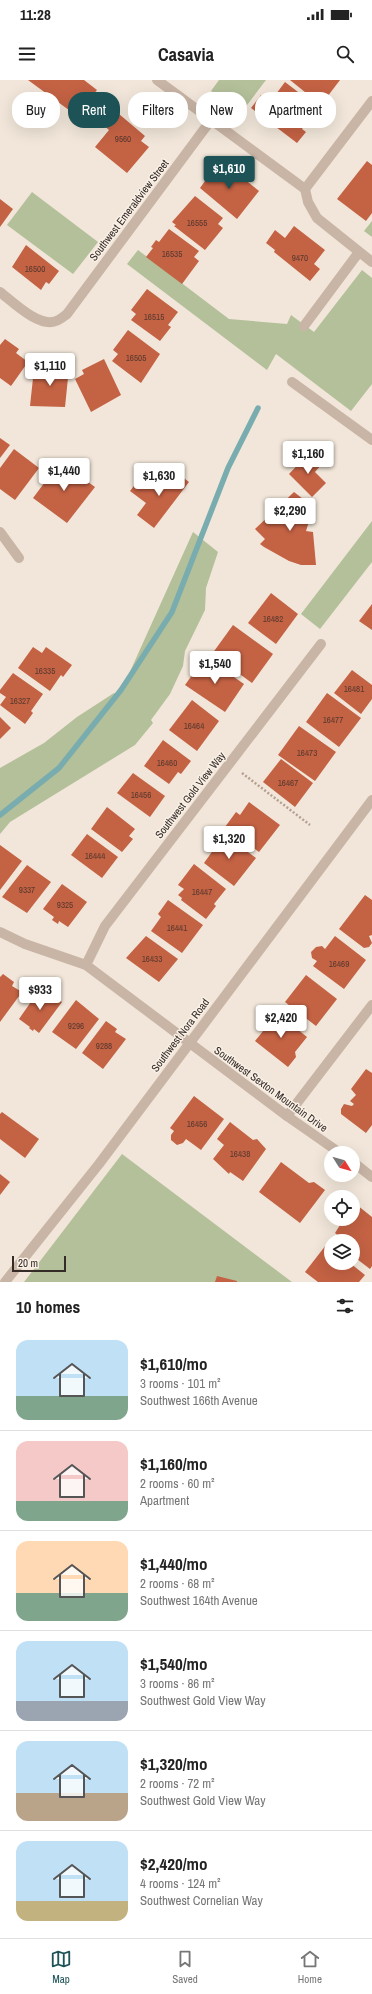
<!DOCTYPE html>
<html lang="en">
<head>
<meta charset="utf-8">
<style>
  :root { --surface:#fff; --page:#f2f2f2; --text:#222; --muted:#767676; --line:#e0e0e0; --accent:#1d5256 }
  body { margin:0; font-family:"Archivo Narrow",sans-serif; background:var(--page); color:var(--text); height:100vh; display:flex; flex-direction:column; font-size:15px; white-space:nowrap }
  * { box-sizing:border-box; margin:0 }
  p { font-size:13px; color:var(--muted) }
  .icon { flex:none; width:22px; height:22px; fill:none; stroke:currentColor; stroke-width:2; stroke-linecap:round; stroke-linejoin:round }
  .map { position:relative; height:1202px; overflow:hidden }
  .drawer { display:flex; flex-direction:column; background:var(--surface); flex:1 }
  .drawer>* { flex:none }
  .banner { position:absolute; left:12px; top:12px; width:348px; height:36px; display:flex; gap:8px }
  .needle { width:26px; rotate:127deg }
  .controls { position:absolute; left:324px; top:1066px; display:grid; gap:8px }
  .controls a { display:grid; place-items:center; width:36px; height:36px; border-radius:50%; background:var(--surface); box-shadow:0 4px 16px #0002; font-size:20px }
  .scale { position:absolute; left:12px; bottom:10px; width:54px; box-sizing:border-box; padding-left:4px; border:2px solid #352b27; border-top:0; font-size:11px; line-height:14px; white-space:nowrap; color:#352b27; -webkit-text-stroke:3px #f9f0e6; paint-order:stroke }
  .price { position:absolute; translate:-50% -34px; padding:0 9px; border-radius:4px; background:#fff; color:#222; font-size:13px; line-height:26px; filter:drop-shadow(0 1px 2px #0008) }
  .price::after { content:''; position:absolute; left:50%; top:24px; width:12px; height:9px; margin-left:-6px; background:inherit; clip-path:polygon(0 0,100% 0,50% 100%) }
  .price.selected { background:var(--accent); color:#fff }
  ul { padding:0; list-style:none }
  li { display:flex; align-items:center; gap:12px; height:100px; padding:0 16px }
  li+li { border-top:1px solid var(--line) }
  li span { display:grid; place-items:center; flex:none; width:112px; height:80px; border-radius:12px; color:#555 }
  li>.icon { margin-inline-start:auto }
  span .icon { width:48px; height:48px; fill:#fffc; stroke-width:1 }
  li b { font-size:17px }
  h2 { display:flex; justify-content:space-between; align-items:center; height:48px; padding:0 16px; font-size:17px }
  .chip { padding:0 14px; border-radius:16px; background:var(--surface); box-shadow:0 4px 16px #0002; font-size:14px; line-height:36px }
  .chip.selected { background:var(--accent); color:#fff }
  .status { display:flex; justify-content:space-between; align-items:center; height:28px; padding:0 20px; background:var(--surface); direction:ltr }
  .status svg { height:11px; fill:currentColor }
  header { display:flex; justify-content:space-between; align-items:center; height:52px; padding:0 16px; background:var(--surface); font-size:18px; font-weight:800 }
  .menu { display:flex; justify-content:space-around; align-items:center; height:56px; border-top:1px solid var(--line); background:var(--surface); font-size:11px; color:var(--muted) }
  .menu a { display:grid; justify-items:center; gap:2px }
  .menu .selected { color:var(--accent) }
  .map>svg:first-child { display:block }
</style>
</head>
<body>
<div class="status"><b>11:28</b><svg viewBox="0 0 49 12"><path d="M0 12V9h3v3zM5 12V6h3v6zM10 12V3h3v9zM15 12V0h3v12zM26 1h20v11H26zM47 4h2v5h-2z"/></svg></div>
<header><svg class="icon" aria-label="menu" viewBox="0 0 24 24"><path d="M4 6h16M4 12h16M4 18h16"/></svg>Casavia<svg class="icon" aria-label="search" viewBox="0 0 24 24"><circle cx="10" cy="10" r="6"/><path d="M15 15l6 6"/></svg></header>
<div class="map">
<svg width="372" height="1202" viewBox="0 0 372 1202">
  <rect width="100%" height="100%" fill="#f1e6d9"/>
  <g fill="#b3c09a">
    <polygon points="219,0 266,0 241,33 211,11"/>
    <polygon points="32,112 98,162 73,194 7,145"/>
    <polygon points="372,141 372,157 364,151"/>
    <polygon points="138,170 229,239 287,244 291,235 314,252 362,190 372,198 372,304 351,331 276,274 267,290 127,184"/>
    <polygon points="372,441 372,482 320,549 301,534"/>
    <polygon points="193,452 218,472 206,508 205,530 185,571 183,586 170,614 151,640 153,643 135,665 10,742 0,754 0,688 44,663 77,637 114,613 119,616"/>
    <polygon points="122,1074 292,1202 24,1202"/>
  </g>
  <g fill="none" stroke-linecap="round" stroke-linejoin="round">
    <polyline stroke="#79acae" stroke-width="5.5" points="0,735 59,688 121,610 172,532 228,388 258,328"/>
  </g>
  <g fill="#c46244">
    <polygon points="28,0 84,0 97,10 77,36"/>
    <polygon points="290,0 340,0 321,25"/>
    <polygon points="285,2 315,25 308,34 312,36 302,49 306,52 297,63 251,28 261,15 270,22"/>
    <polygon points="106,23 145,56 141,61 149,67 127,93 95,67 109,50 94,37"/>
    <polygon points="220,80 259,111 237,139 200,108"/>
    <polygon points="367,81 372,85 372,133 366,141 337,119"/>
    <polygon points="195,116 223,138 218,144 223,148 205,170 174,146 176,145 172,142"/>
    <polygon points="0,119 13,129 0,147"/>
    <polygon points="294,146 325,170 314,184 320,189 310,201 274,172 275,170 266,163 275,150 285,158"/>
    <polygon points="169,149 199,171 194,177 199,181 182,204 146,177 153,168 151,167 156,160 159,162"/>
    <polygon points="26,165 59,191 49,204 46,202 41,210 12,187"/>
    <polygon points="147,209 178,232 168,245 171,247 160,261 131,240 136,234 131,230"/>
    <polygon points="128,250 160,274 141,303 112,281 118,274 113,270"/>
    <polygon points="5,259 19,269 16,273 28,282 11,306 0,298 0,265"/>
    <polygon points="104,279 121,315 91,332 75,299 84,294 82,290"/>
    <polygon points="45,285 69,288 65,327 30,326 34,289 44,290"/>
    <polygon points="0,358 10,365 0,378"/>
    <polygon points="14,369 39,388 15,420 0,409 0,388"/>
    <polygon points="309,373 321,385 315,392 326,403 312,417 289,394"/>
    <polygon points="60,382 95,407 67,443 33,418"/>
    <polygon points="172,389 189,402 154,448 137,435 146,423 130,411 140,398 156,410"/>
    <polygon points="294,412 307,422 304,429 312,432 306,451 313,452 316,485 301,485 289,481 264,467 260,464 265,459 255,449"/>
    <polygon points="271,513 298,534 276,564 248,543"/>
    <polygon points="372,524 372,550 359,541"/>
    <polygon points="233,545 273,574 252,603 212,574"/>
    <polygon points="33,567 42,573 46,567 72,585 63,597 61,595 50,611 18,588"/>
    <polygon points="205,577 244,604 225,632 185,605"/>
    <polygon points="352,590 372,605 372,619 361,634 334,613"/>
    <polygon points="13,593 43,614 31,631 33,633 25,644 0,625 6,617 0,613 0,610"/>
    <polygon points="327,613 361,638 339,667 306,642"/>
    <polygon points="192,620 219,641 197,671 169,650"/>
    <polygon points="0,637 11,648 0,659"/>
    <polygon points="299,646 336,672 315,701 278,675"/>
    <polygon points="163,660 191,681 181,694 178,692 169,704 144,686"/>
    <polygon points="281,679 313,703 295,727 263,702"/>
    <polygon points="133,693 165,716 150,737 117,713"/>
    <polygon points="249,722 280,745 259,772 225,747 236,732 240,735"/>
    <polygon points="107,727 135,749 129,756 133,759 122,772 91,749"/>
    <polygon points="222,753 256,778 234,806 204,783 214,769 211,767"/>
    <polygon points="87,754 118,777 102,798 71,775"/>
    <polygon points="0,765 22,781 0,810"/>
    <polygon points="194,784 226,809 214,824 216,826 206,839 181,820 182,818 178,815 184,809 178,805"/>
    <polygon points="27,785 51,802 27,833 2,817"/>
    <polygon points="62,804 87,822 68,847 59,841 58,844 52,840 54,837 43,829"/>
    <polygon points="365,815 372,820 372,855 369,856 372,863 369,867 364,868 339,849"/>
    <polygon points="168,820 203,845 182,873 151,851 161,837 158,834"/>
    <polygon points="146,856 178,879 159,902 126,878"/>
    <polygon points="335,856 366,880 344,909 313,886 317,881 312,878 311,872 316,867 322,866 325,869"/>
    <polygon points="3,894 14,902 12,906 22,912 0,942 0,897"/>
    <polygon points="306,895 337,919 316,946 285,922"/>
    <polygon points="40,909 47,914 49,912 62,922 39,953 34,949 33,951 29,948 30,947 19,939"/>
    <polygon points="76,920 99,939 76,969 52,952"/>
    <polygon points="277,933 307,957 295,972 296,977 288,987 255,961 264,950 262,949"/>
    <polygon points="106,941 117,949 115,952 126,959 103,989 82,973"/>
    <polygon points="366,989 372,993 372,1045 366,1053 341,1034 341,1029 344,1024 352,1026 354,1024 350,1021 356,1015 351,1009"/>
    <polygon points="194,1016 224,1039 201,1070 186,1059 183,1063 177,1065 171,1060 171,1055 174,1051 170,1048"/>
    <polygon points="2,1032 39,1059 25,1078 0,1059 0,1034"/>
    <polygon points="230,1042 253,1060 257,1059 266,1069 243,1101 230,1092 229,1094 213,1079 224,1065 217,1059"/>
    <polygon points="281,1082 309,1103 314,1102 325,1110 300,1143 259,1112"/>
    <polygon points="0,1094 10,1102 0,1115"/>
    <polygon points="357,1125 372,1137 372,1186 370,1189 353,1176 356,1170 353,1167 353,1161 345,1161 335,1153 340,1145 338,1144 341,1139 353,1139 353,1130"/>
    <polygon points="326,1165 331,1168 331,1183 350,1183 365,1195 359,1202 318,1202 305,1192"/>
    <polygon points="217,1196 237,1201 237,1202 215,1202"/>
  </g>
  <g fill="none" stroke-linecap="round" stroke-linejoin="round">
    <polyline stroke="#b49f90" stroke-width="2.5" stroke-dasharray="2 2" stroke-linecap="butt" points="242,693 310,745"/>
    <g stroke="#c9b5a6" stroke-width="10">
      <polyline points="304,246 359,172"/>
      <polyline points="292,302 372,360"/>
    </g>
    <g stroke="#c9b5a6" stroke-width="10">
      <polyline points="157,0 305,109 308,122 317,138 372,182"/>
      <polyline points="305,109 372,21"/>
      <path d="M0,212C13,222 39,248 56,241C60,240 64,236 67,234L211,40"/>
      <polyline points="0,452 19,478"/>
      <polyline points="0,852 25,864 86,885 287,1036 340,1073"/>
      <polyline points="86,885 105,846 321,564"/>
      <polyline points="287,1036 372,925"/>
      <polyline points="353,1082 372,1097"/>
      <polyline points="5,1202 99,1084 372,720"/>
    </g>
  </g>
  <g text-anchor="middle" stroke-width="3" stroke-linejoin="round" paint-order="stroke">
    <g font-size="9" fill="#59392e">
      <text x="123" y="62">9560</text>
      <text x="197" y="146">16555</text>
      <text x="172" y="177">16535</text>
      <text x="300" y="181">9470</text>
      <text x="35" y="192">16500</text>
      <text x="154" y="240">16515</text>
      <text x="136" y="281">16505</text>
      <text x="273" y="542">16482</text>
      <text x="45" y="594">16335</text>
      <text x="354" y="612">16481</text>
      <text x="20" y="624">16327</text>
      <text x="333" y="643">16477</text>
      <text x="194" y="649">16464</text>
      <text x="307" y="676">16473</text>
      <text x="167" y="686">16460</text>
      <text x="288" y="706">16467</text>
      <text x="141" y="718">16456</text>
      <text x="95" y="779">16444</text>
      <text x="27" y="813">9337</text>
      <text x="202" y="815">16447</text>
      <text x="65" y="828">9325</text>
      <text x="177" y="851">16441</text>
      <text x="152" y="882">16433</text>
      <text x="339" y="887">16469</text>
      <text x="76" y="949">9296</text>
      <text x="104" y="969">9288</text>
      <text x="197" y="1047">16456</text>
      <text x="240" y="1077">16438</text>
    </g>
    <g font-size="11" fill="#352b27" stroke="#f9f0e6">
      <text transform="translate(129 130) rotate(-53)" y="4">Southwest Emeraldview Street</text>
      <text transform="translate(190 715) rotate(-52)" y="4">Southwest Gold View Way</text>
      <text transform="translate(180 955) rotate(-53)" y="4">Southwest Nora Road</text>
      <text transform="translate(271 1009) rotate(36)" y="4">Southwest Sexton Mountain Drive</text>
    </g>
  </g>
</svg>
<div class="controls">
<a><svg class="needle" viewBox="-14 -14 28 28"><path d="M0-13l5 13h-10z" fill="#e53935"/><path d="M0 13l5-13h-10z" fill="#767676"/></svg></a>
<a><svg class="icon" aria-label="locate" viewBox="0 0 24 24"><circle cx="12" cy="12" r="6"/><path d="M12 2v4M12 18v4M2 12h4M18 12h4"/></svg></a>
<a><svg class="icon" aria-label="layers" viewBox="0 0 24 24"><path d="M12 4l9 5-9 5-9-5zM3 14l9 5 9-5"/></svg></a>
</div>
<div class="scale">20 m</div>
<b class="price selected" style="left:229px;top:110px">$1,610</b>
<b class="price" style="left:50px;top:307px">$1,110</b>
<b class="price" style="left:308px;top:395px">$1,160</b>
<b class="price" style="left:64px;top:412px">$1,440</b>
<b class="price" style="left:159px;top:417px">$1,630</b>
<b class="price" style="left:290px;top:452px">$2,290</b>
<b class="price" style="left:215px;top:605px">$1,540</b>
<b class="price" style="left:229px;top:780px">$1,320</b>
<b class="price" style="left:40px;top:931px">$933</b>
<b class="price" style="left:281px;top:959px">$2,420</b>
<div class="banner">
<a class="chip">Buy</a>
<a class="chip selected">Rent</a>
<a class="chip">Filters</a>
<a class="chip">New</a>
<a class="chip">Apartment</a>
</div>
</div>
<section class="drawer">
<h2>10 homes<svg class="icon" aria-label="filters" viewBox="0 0 24 24"><path d="M4 7h16M4 17h16"/><circle cx="9" cy="7" r="2"/><circle cx="15" cy="17" r="2"/></svg></h2>
<ul>
<li><span style="background:linear-gradient(#bfe0f5 70%,#7fa58c 0)"><svg class="icon" aria-label="home" viewBox="0 0 24 24"><path d="M3 11l9-7 9 7M6 9v11h12V9"/></svg></span><div><b>$1,610/mo</b><p>3 rooms · 101 m²</p><p>Southwest 166th Avenue</p></div></li>
<li><span style="background:linear-gradient(#f6c9c9 75%,#7fa58c 0)"><svg class="icon" aria-label="home" viewBox="0 0 24 24"><path d="M3 11l9-7 9 7M6 9v11h12V9"/></svg></span><div><b>$1,160/mo</b><p>2 rooms · 60 m²</p><p>Apartment</p></div></li>
<li><span style="background:linear-gradient(#ffd9b3 65%,#7fa58c 0)"><svg class="icon" aria-label="home" viewBox="0 0 24 24"><path d="M3 11l9-7 9 7M6 9v11h12V9"/></svg></span><div><b>$1,440/mo</b><p>2 rooms · 68 m²</p><p>Southwest 164th Avenue</p></div></li>
<li><span style="background:linear-gradient(#bfe0f5 75%,#9aa5b1 0)"><svg class="icon" aria-label="home" viewBox="0 0 24 24"><path d="M3 11l9-7 9 7M6 9v11h12V9"/></svg></span><div><b>$1,540/mo</b><p>3 rooms · 86 m²</p><p>Southwest Gold View Way</p></div></li>
<li><span style="background:linear-gradient(#bfe0f5 65%,#b9a48a 0)"><svg class="icon" aria-label="home" viewBox="0 0 24 24"><path d="M3 11l9-7 9 7M6 9v11h12V9"/></svg></span><div><b>$1,320/mo</b><p>2 rooms · 72 m²</p><p>Southwest Gold View Way</p></div></li>
<li><span style="background:linear-gradient(#bfe0f5 75%,#c2b280 0)"><svg class="icon" aria-label="home" viewBox="0 0 24 24"><path d="M3 11l9-7 9 7M6 9v11h12V9"/></svg></span><div><b>$2,420/mo</b><p>4 rooms · 124 m²</p><p>Southwest Cornelian Way</p></div></li>
</ul>
</section>
<nav class="menu">
<a class="selected"><svg class="icon" aria-label="map" viewBox="0 0 24 24"><path d="M3 6l6-2 6 2 6-2v14l-6 2-6-2-6 2zM9 4v14M15 6v14"/></svg>Map</a>
<a><svg class="icon" aria-label="saved" viewBox="0 0 24 24"><path d="M7 4h10v16l-5-4-5 4z"/></svg>Saved</a>
<a><svg class="icon" aria-label="home" viewBox="0 0 24 24"><path d="M3 11l9-7 9 7M6 9v11h12V9"/></svg>Home</a>
</nav>
</body>
</html>
